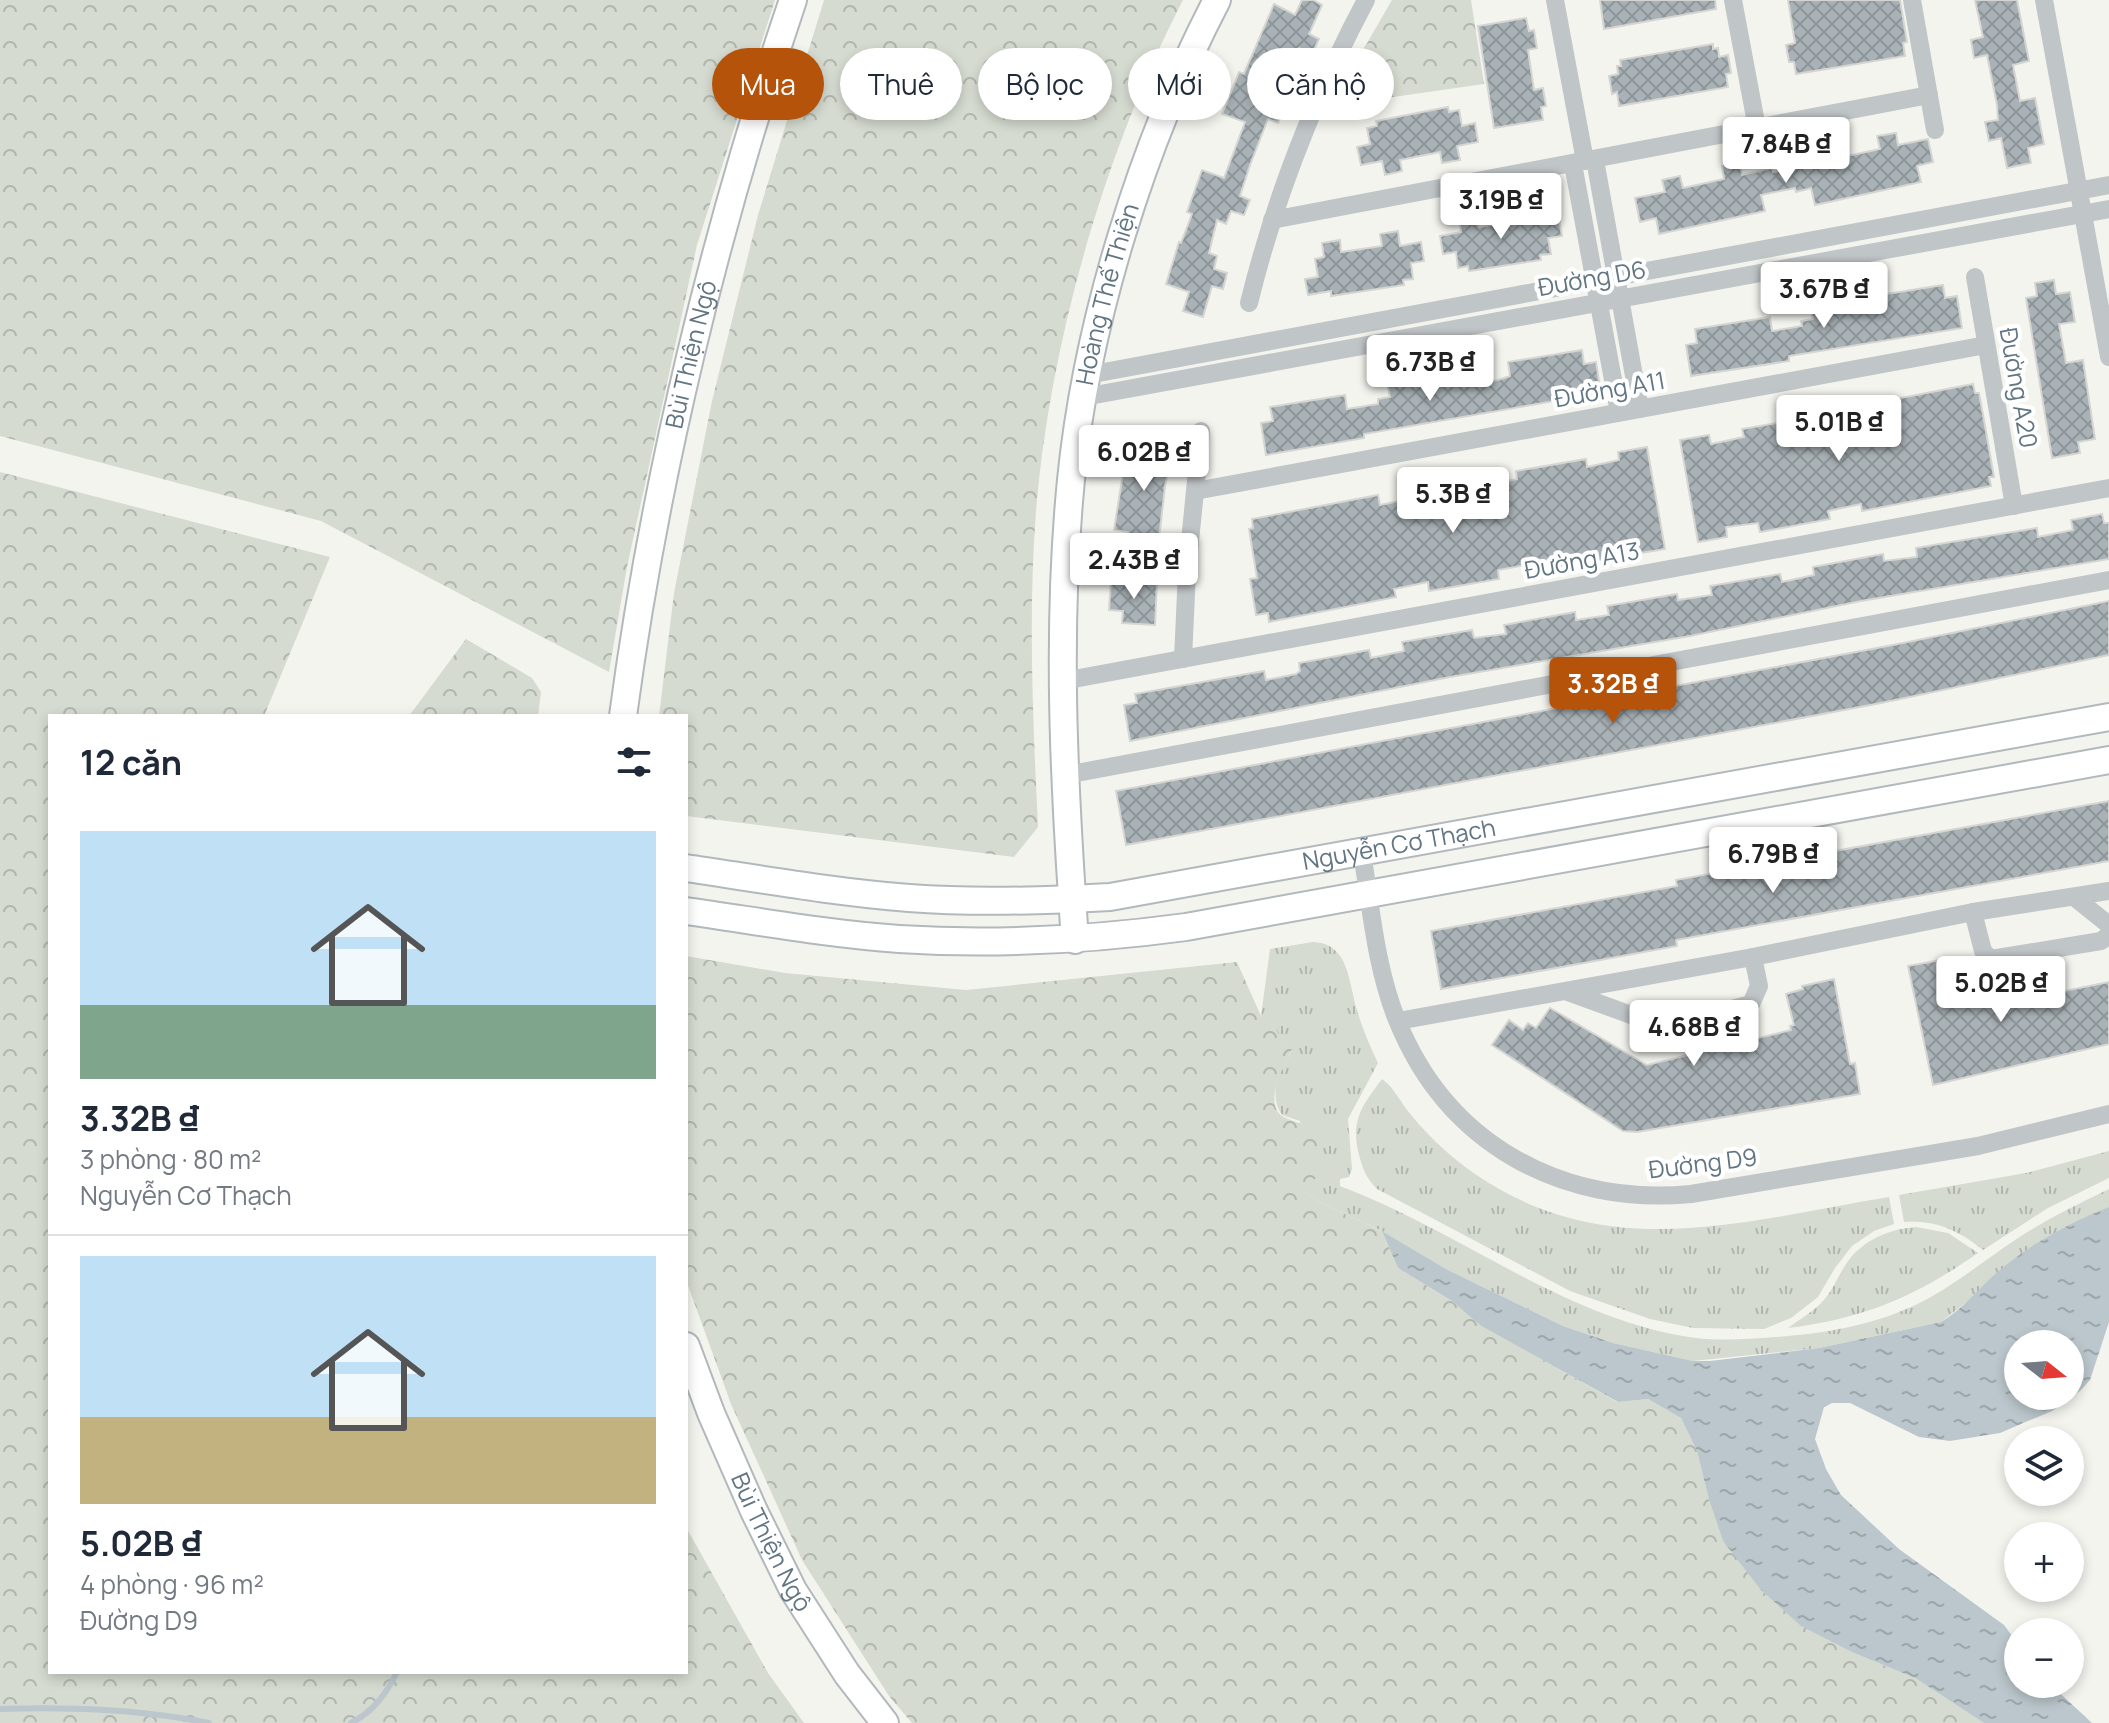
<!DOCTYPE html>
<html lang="vi">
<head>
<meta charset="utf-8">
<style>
  :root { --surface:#fff; --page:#f6f6f7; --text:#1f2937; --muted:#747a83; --line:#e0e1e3; --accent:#b45309 }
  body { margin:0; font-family:Manrope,sans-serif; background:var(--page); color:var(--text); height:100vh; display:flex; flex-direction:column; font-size:30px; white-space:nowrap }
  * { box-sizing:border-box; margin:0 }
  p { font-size:26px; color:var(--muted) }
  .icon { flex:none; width:44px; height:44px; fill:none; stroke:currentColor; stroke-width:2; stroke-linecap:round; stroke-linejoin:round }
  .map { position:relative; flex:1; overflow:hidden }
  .side { position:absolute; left:48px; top:714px; width:640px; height:960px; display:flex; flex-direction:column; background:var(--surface); border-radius:0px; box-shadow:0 4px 12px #0003 }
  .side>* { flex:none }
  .guide { position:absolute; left:712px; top:48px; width:760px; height:72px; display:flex; gap:16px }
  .needle { width:52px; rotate:107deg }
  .tools { position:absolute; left:2004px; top:1330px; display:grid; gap:16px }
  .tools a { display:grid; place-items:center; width:80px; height:80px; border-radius:50%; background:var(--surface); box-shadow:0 4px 12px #0003; font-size:40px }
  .price { position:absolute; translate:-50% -68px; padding:0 18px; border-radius:8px; background:#fff; color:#222; font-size:26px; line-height:52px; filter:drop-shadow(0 2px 4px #0008) }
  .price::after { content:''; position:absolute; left:50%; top:48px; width:24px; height:18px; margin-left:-12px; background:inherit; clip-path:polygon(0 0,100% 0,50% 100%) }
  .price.on { background:var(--accent); color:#fff }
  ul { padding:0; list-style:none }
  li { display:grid; align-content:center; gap:16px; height:424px; padding:0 32px }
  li+li { border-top:2px solid var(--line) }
  li span { display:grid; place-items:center; height:248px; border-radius:0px; color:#555 }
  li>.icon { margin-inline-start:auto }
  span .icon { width:144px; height:144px; fill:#fffc; stroke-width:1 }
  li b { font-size:34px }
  h2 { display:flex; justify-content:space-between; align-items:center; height:96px; padding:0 32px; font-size:34px }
  .chip { padding:0 28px; border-radius:36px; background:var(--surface); box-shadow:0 4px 12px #0003; font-size:28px; line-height:72px }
  .chip.on { background:var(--accent); color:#fff }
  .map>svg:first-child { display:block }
</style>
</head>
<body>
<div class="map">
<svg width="2109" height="1723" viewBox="0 0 2109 1723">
  <defs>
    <pattern id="grass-tufts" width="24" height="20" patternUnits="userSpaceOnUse" patternTransform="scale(2)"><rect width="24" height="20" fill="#d5dbd0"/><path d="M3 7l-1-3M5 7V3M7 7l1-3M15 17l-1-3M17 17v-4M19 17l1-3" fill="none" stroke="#b0b6ae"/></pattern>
    <pattern id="forest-crowns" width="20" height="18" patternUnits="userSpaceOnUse" patternTransform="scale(2)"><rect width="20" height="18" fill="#d5dbd0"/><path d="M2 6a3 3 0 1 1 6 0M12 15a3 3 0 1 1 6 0" fill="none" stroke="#b0b6ae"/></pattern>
    <pattern id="water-ripples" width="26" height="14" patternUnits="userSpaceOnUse" patternTransform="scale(2)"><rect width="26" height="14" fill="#bbc7cc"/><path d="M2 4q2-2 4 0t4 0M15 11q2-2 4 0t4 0" fill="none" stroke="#9ba6ab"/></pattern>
    <pattern id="building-cross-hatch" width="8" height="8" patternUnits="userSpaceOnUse" patternTransform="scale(2)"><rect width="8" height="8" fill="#a9b2b6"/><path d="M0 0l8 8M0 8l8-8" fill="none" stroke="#8d9599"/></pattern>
  </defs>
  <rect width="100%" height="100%" fill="#f4f4ef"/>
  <g fill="url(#grass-tufts)">
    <path d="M1313,942C1349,943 1349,983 1357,1010C1362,1028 1370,1046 1378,1063L1348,1119L1352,1169L1349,1177L1340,1179V1186C1461,1231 1565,1320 1696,1338C1722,1341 1749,1339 1775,1337C1821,1334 1869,1326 1911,1307C1949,1290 1983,1261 2018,1238C2047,1219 2078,1204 2109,1189V1207L2059,1230L1941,1322L1819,1348L1693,1361L1613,1343L1563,1326L1448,1270L1382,1231L1325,1205L1306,1193L1300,1121L1282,1115C1267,1093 1281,1071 1292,1050L1280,1043L1261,1016L1270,949Z"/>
    <path d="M1382,1079C1394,1087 1402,1105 1412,1116C1430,1138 1452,1158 1475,1174C1608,1265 1743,1221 1889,1197L1894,1224L1874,1231L1852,1246L1835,1268L1818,1297L1791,1318L1764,1329L1693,1328L1650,1319L1570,1291L1377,1189C1367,1179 1363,1170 1359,1155C1350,1121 1362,1106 1382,1079Z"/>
    <path d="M2109,1151V1178L2048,1208L1983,1250C1958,1230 1936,1220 1904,1222L1899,1195L2026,1173Z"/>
    <path d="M1916,1227L1948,1233L1978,1253C1917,1296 1863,1319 1788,1328C1800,1319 1813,1312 1823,1301C1833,1290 1838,1276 1846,1264C1862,1240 1889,1229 1916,1227Z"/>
  </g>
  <g fill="url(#forest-crowns)">
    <polygon points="0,0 775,0 697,245 627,567 609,672 321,521 0,436"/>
    <path d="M824,0H1183C1105,151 1050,342 1036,511C1028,616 1033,722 1038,827L1014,857L686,816V716H659L674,593L712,401L758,215Z"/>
    <polygon points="1392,0 1471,0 1484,84 1338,105 1363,50"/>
    <polygon points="0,472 330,557 264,716 50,716 50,1672 686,1672 686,1527 768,1673 804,1723 0,1723"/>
    <polygon points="466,639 532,678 541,692 538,716 409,716"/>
    <path d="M686,956L785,973L966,990L1237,962L1261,1016L1277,1028L1280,1043L1292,1049C1285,1065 1263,1102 1282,1116C1289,1121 1309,1125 1319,1129L1320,1171L1306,1193L1325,1205L1382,1231L1398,1268L1452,1301L1481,1325L1617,1402L1648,1399L1681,1418L1697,1451L1709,1500L1723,1541L1854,1653L1915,1678L1984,1723H912L889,1696L802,1560L731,1404L686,1280Z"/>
  </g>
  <path fill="url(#water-ripples)" fill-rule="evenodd" d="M2109,1207V1322L2090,1380L2080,1391L2052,1411L2000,1433L1950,1441L1919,1437L1850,1403H1832L1824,1407L1815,1439L1826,1469L1841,1495L1899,1549L2004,1625L2018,1644V1684H2050L2092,1723H1984L1915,1678L1854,1653L1801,1626L1761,1590L1723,1541L1709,1500L1697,1451L1681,1418L1648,1399L1618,1402L1480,1325L1452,1301L1398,1268L1382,1231L1448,1270L1563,1326L1613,1343L1693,1361H1710L1819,1348L1941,1322C1961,1310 1975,1293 1992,1277C2025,1247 2068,1223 2109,1207ZM2018,1344H2070V1396H2018Z"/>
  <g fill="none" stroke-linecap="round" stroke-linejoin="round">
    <g stroke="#bbc7cc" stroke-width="6">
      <path d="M0,1709C72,1707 138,1709 209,1723"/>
      <path d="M351,1723C374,1711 386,1694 397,1672"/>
    </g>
  </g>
  <g fill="url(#building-cross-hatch)" stroke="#d5d5d2" stroke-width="2">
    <polygon points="1302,0 1313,0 1322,5 1309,34 1319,39 1312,54 1299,48 1293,60 1284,56 1270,87 1276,90 1271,102 1285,108 1278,123 1268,119 1250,165 1240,196 1250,200 1244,215 1231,211 1226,224 1217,220 1209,253 1217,256 1214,269 1227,273 1223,289 1212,286 1203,317 1183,311 1189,292 1166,284 1179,242 1181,243 1192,214 1187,212 1202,170 1224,178 1245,122 1222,114 1239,72 1244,74 1274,4 1295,15"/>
    <polygon points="1600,0 1715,0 1716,9 1604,29"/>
    <polygon points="1788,0 1900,0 1907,42 1903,43 1905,56 1796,74 1794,62 1789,62 1786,45 1795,43"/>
    <polygon points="1975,0 2017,0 2029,61 2013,65 2020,101 2035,98 2044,144 2028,148 2031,163 2007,168 2001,138 1989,141 1985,122 1998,120 1997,105 1987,55 1974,58 1971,40 1983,37"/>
    <polygon points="1526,18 1529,31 1534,30 1537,48 1528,50 1534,90 1543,88 1546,106 1541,107 1543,120 1494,128 1478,26"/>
    <polygon points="1713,44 1713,49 1718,48 1719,57 1728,55 1731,73 1726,74 1728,87 1619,106 1617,92 1612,94 1609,76 1618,74 1617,66 1621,66 1620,60"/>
    <polygon points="1448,107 1449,112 1459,110 1462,126 1475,123 1478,142 1457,146 1460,160 1442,163 1440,152 1400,160 1402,171 1385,175 1382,161 1361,165 1357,147 1370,144 1367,128 1377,126 1376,121"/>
    <polygon points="1896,133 1898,145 1928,139 1933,162 1917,166 1921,182 1815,205 1811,188 1796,192 1795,188 1761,195 1765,211 1659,234 1656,218 1640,222 1635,198 1665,192 1662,180 1680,176 1683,188 1724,179 1722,166 1740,163 1742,175 1772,168 1773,172 1821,162 1818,150 1836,146 1838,158 1880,149 1877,136"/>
    <polygon points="1535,206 1537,221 1559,218 1562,236 1548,238 1551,254 1540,255 1541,260 1469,271 1468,266 1458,268 1456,252 1443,254 1440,236 1461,232 1459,218 1477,215 1479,227 1519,221 1517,209"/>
    <polygon points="1398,231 1400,246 1421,242 1424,261 1411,263 1413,279 1403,280 1404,285 1331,296 1331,291 1308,295 1305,279 1318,277 1315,259 1324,257 1322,243 1340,240 1341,252 1382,246 1380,234"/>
    <polygon points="2054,280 2056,294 2070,292 2075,322 2059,324 2066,363 2083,360 2095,439 2078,442 2080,453 2052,458 2026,298 2037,296 2035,283"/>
    <polygon points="1943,285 1945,298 1957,296 1962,328 1789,356 1789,361 1691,376 1686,345 1697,343 1695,329 1770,317 1772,331 1802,326 1801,321 1813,319 1811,306"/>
    <polygon points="1582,350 1584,364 1596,362 1601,393 1364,434 1364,438 1266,455 1261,423 1273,421 1270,407 1345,395 1347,409 1378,404 1378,399 1390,397 1387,384 1462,372 1464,385 1498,380 1510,376 1508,362"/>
    <polygon points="1973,384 1975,393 1979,393 1985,426 1994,477 1989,477 1991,486 1862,511 1861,504 1828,511 1830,519 1760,532 1758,523 1726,527 1727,537 1698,542 1680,440 1709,435 1711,444 1744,437 1742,429 1812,417 1813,424 1846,418 1844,409"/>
    <polygon points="1142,439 1174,444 1165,486 1158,548 1126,544 1128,532 1114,530 1127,448 1140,451"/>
    <polygon points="1647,447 1665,549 1635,554 1634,546 1602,552 1604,561 1533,573 1532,564 1498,570 1499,579 1429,591 1428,582 1394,589 1396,597 1269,622 1268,613 1256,615 1250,579 1257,578 1249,529 1253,528 1252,519 1378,495 1380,505 1413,498 1412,489 1482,477 1483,486 1517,479 1516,471 1586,459 1587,467 1619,460 1618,452"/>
    <polygon points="2102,514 2104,523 2109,523 2109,559 1861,601 1690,636 1450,677 1130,741 1124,705 1137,703 1135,694 1264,671 1266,680 1296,674 1300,671 1299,663 1369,650 1371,658 1404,651 1402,642 1472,630 1474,638 1506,634 1504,625 1575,612 1576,620 1609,615 1607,606 1677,594 1678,600 1712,595 1710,586 1780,574 1782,582 1814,575 1813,567 1883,554 1884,561 1917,557 1916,548 1945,543 2037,528 2038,537 2073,530 2071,520"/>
    <polygon points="1111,579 1157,582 1155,625 1122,623 1123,611 1109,610"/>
    <polygon points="2109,601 2109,655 1881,703 1126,845 1116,791 1893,645"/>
    <polygon points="2109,801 2109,861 1676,940 1677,946 1441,989 1431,931 1677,886 1676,880"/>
    <polygon points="1946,959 1947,966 1963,963 1970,998 1987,994 1989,1006 2109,982 2109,1044 1933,1085 1908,966"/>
    <polygon points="1834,979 1850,1064 1855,1063 1860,1094 1637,1132 1623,1131 1492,1045 1509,1020 1523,1030 1528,1023 1536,1028 1550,1008 1647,1065 1791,1030 1790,1026 1794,1025 1786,994 1803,989 1802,986"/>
  </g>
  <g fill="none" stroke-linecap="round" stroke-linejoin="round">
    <defs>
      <g id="secondary">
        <path id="s1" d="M623,716C655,477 715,229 793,0"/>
        <path id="s2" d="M686,868C760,879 834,892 909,898C976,903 1043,901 1110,897L2109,717"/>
        <path d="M686,911C757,921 827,934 899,939C995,945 1090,940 1186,927L2109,760"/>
        <path id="s3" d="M1075,940C1064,787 1056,632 1071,480C1087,320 1143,142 1217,0"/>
        <path id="s4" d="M686,1346L711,1413L754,1511L793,1590L847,1674L885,1723"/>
      </g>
    </defs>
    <use href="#secondary" stroke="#b2b8bc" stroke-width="30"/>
    <g stroke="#c0c5c7" stroke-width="18">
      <polyline points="1555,0 1585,161"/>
      <polyline points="1733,0 1757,128"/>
      <polyline points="1912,0 1935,130"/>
      <polyline points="2044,0 2109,357"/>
      <polyline points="1595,160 1640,409"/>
      <polyline points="1573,164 1619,412"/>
      <polyline points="1272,220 1929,95"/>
      <polyline points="1975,277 2014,506"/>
      <path d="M1249,303C1275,197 1315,96 1366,0"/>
      <polyline points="1088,375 2109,185"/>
      <polyline points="1084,397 2109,209"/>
      <polyline points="1195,491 1986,345"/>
      <polyline points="1183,659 1187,571 1201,431"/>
      <polyline points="1063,681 2109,488"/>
      <polyline points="1066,775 2109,580"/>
      <path d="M1362,853C1371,908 1376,968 1397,1020C1447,1144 1561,1206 1691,1194L1978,1146L2109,1114"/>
      <polyline points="2074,897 2109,925"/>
      <polyline points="1973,912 1983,951 1991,959 2101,941 2109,935"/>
      <polyline points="1568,992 1664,1027 1751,1004 1759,986 1753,957"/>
      <polyline points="1398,1021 1753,957 1973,912 2109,891"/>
    </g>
    <use href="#secondary" stroke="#fff" stroke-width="26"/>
  </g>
  <g text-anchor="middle" stroke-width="8" stroke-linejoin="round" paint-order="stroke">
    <g font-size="24" fill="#617582" stroke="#fff">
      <text transform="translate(1592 279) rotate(-10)" y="8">Đường D6</text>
      <text dy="8" stroke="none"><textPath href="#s3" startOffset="650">Hoàng Thế Thiện</textPath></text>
      <text dy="8" stroke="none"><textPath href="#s1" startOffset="368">Bùi Thiện Ngộ</textPath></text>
      <text transform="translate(2018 388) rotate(80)" y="8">Đường A20</text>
      <text transform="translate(1610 390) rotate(-10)" y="8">Đường A11</text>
      <text transform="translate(1582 561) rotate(-10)" y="8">Đường A13</text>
      <text dy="8" stroke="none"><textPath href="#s2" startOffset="720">Nguyễn Cơ Thạch</textPath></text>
      <text transform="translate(1703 1164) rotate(-7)" y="8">Đường D9</text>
      <text dy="8" stroke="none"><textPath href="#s4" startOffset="214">Bùi Thiện Ngộ</textPath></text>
    </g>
  </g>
</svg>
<div class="tools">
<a><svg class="needle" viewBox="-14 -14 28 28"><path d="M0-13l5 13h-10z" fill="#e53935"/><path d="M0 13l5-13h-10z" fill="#747a83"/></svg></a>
<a><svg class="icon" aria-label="layers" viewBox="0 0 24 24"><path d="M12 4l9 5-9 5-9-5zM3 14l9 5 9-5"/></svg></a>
<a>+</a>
<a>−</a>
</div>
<b class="price" style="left:1786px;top:185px">7.84B ₫</b>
<b class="price" style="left:1501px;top:241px">3.19B ₫</b>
<b class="price" style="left:1824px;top:330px">3.67B ₫</b>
<b class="price" style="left:1430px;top:403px">6.73B ₫</b>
<b class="price" style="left:1839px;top:463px">5.01B ₫</b>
<b class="price" style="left:1144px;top:493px">6.02B ₫</b>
<b class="price" style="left:1453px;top:535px">5.3B ₫</b>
<b class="price" style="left:1134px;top:601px">2.43B ₫</b>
<b class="price on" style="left:1613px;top:725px">3.32B ₫</b>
<b class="price" style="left:1773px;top:895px">6.79B ₫</b>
<b class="price" style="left:2001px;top:1024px">5.02B ₫</b>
<b class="price" style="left:1694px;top:1068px">4.68B ₫</b>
<div class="guide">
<a class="chip on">Mua</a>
<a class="chip">Thuê</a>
<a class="chip">Bộ lọc</a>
<a class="chip">Mới</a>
<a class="chip">Căn hộ</a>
</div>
<section class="side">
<h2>12 căn<svg class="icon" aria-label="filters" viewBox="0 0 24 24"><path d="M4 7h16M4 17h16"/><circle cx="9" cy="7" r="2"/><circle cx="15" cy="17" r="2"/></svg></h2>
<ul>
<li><span style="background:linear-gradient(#bfe0f5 70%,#7fa58c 0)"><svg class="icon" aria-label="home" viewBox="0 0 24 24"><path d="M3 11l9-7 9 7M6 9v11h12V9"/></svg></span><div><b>3.32B ₫</b><p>3 phòng · 80 m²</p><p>Nguyễn Cơ Thạch</p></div></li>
<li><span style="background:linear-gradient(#bfe0f5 65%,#c2b280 0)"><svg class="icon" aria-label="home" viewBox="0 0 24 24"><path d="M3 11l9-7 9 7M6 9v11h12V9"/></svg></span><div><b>5.02B ₫</b><p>4 phòng · 96 m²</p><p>Đường D9</p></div></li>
</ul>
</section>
</div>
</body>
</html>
